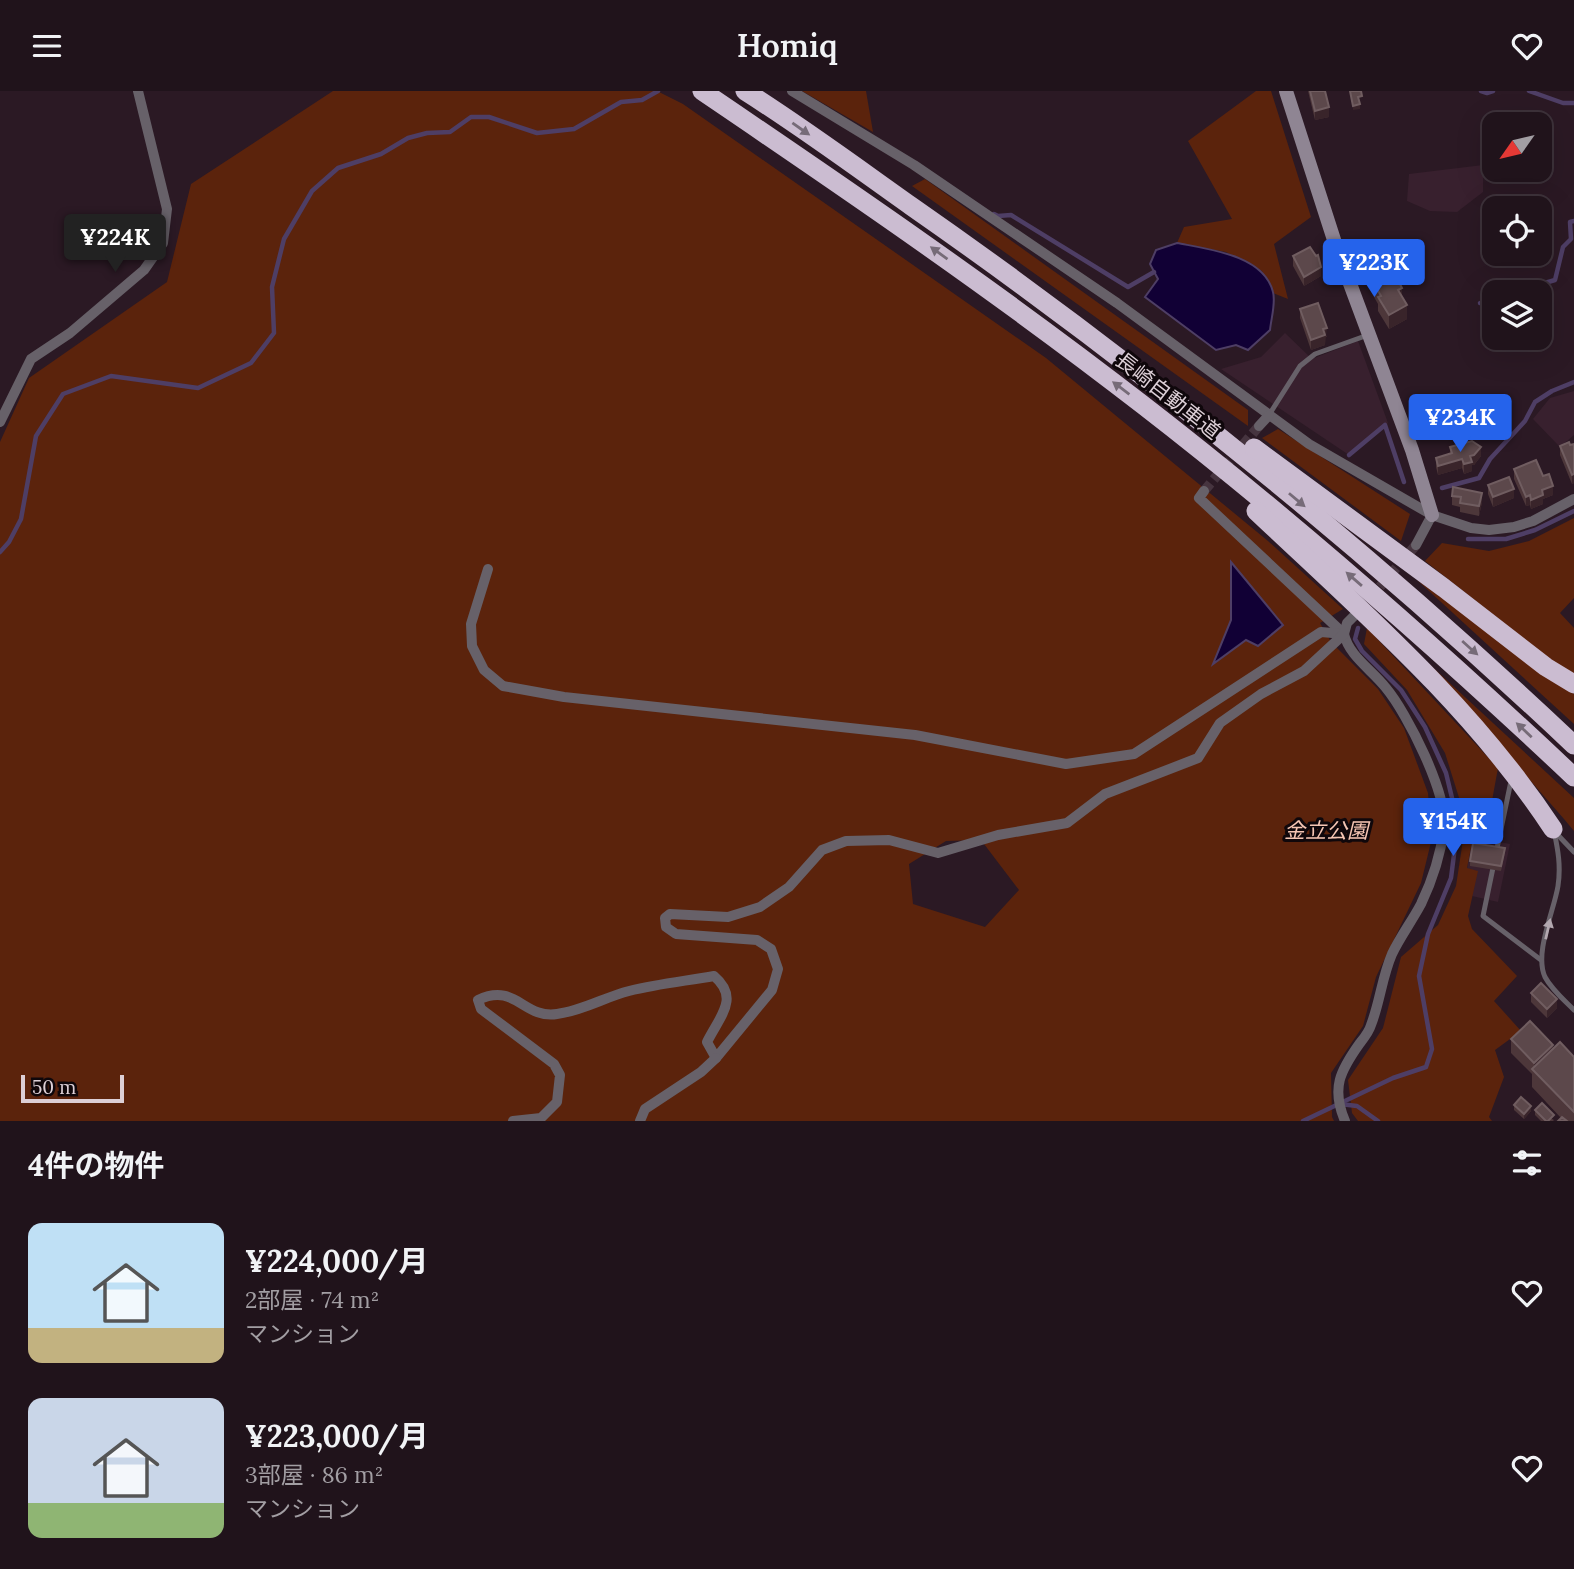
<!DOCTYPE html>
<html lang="ja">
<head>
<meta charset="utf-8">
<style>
  :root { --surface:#20131b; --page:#2d2028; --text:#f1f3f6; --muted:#a29ea3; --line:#3d323a; --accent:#2563eb }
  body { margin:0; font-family:Lora,"Noto Sans JP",serif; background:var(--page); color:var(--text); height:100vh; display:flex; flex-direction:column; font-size:26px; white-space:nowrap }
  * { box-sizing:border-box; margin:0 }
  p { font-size:23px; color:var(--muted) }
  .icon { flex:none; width:38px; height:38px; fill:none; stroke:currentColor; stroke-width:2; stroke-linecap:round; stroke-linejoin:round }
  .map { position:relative; height:1030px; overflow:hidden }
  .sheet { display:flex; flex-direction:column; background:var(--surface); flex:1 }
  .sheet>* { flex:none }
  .needle { width:46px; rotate:236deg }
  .buttons { position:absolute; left:1482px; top:21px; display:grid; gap:14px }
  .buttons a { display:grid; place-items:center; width:70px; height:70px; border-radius:14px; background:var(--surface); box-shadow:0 7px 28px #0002,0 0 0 2px var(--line); font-size:35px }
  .scale { position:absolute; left:21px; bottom:18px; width:103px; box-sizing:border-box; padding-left:7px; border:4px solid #dccfd6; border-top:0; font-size:19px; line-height:24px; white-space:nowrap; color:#dccfd6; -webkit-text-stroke:5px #0f070b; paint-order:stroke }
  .price { position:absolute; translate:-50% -60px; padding:0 16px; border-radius:7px; background:var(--accent); color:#fff; font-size:23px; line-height:46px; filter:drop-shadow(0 2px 4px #0008) }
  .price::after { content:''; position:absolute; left:50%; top:42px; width:21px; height:16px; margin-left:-10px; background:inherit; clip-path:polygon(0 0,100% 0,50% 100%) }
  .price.on { background:#222; color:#fff }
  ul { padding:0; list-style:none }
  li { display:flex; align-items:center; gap:21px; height:175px; padding:0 28px }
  li span { display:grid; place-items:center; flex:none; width:196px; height:140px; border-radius:14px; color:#555 }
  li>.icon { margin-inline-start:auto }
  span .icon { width:84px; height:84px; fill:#fffc; stroke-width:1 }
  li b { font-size:30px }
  h2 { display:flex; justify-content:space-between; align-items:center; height:84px; padding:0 28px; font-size:30px }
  header { display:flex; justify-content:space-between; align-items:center; height:91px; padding:0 28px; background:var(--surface); font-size:32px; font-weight:600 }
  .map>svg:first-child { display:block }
</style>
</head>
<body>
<header><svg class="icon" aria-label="menu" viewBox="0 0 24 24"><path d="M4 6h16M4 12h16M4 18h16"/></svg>Homiq<svg class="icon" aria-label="heart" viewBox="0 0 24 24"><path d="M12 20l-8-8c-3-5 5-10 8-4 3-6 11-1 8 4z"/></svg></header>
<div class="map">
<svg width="1574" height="1030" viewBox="0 0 1574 1030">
  <rect width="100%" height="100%" fill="#2b1924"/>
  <g fill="#38202e">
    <polygon points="1483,74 1483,101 1457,121 1430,120 1407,110 1409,83"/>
    <polygon points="1285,242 1312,268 1358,250 1388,332 1349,364 1221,278 1261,266"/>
    <polygon points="1574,300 1574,344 1560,356 1533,328 1550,307"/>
    <polygon points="1473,746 1510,753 1498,811 1472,805 1477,780 1467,778"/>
  </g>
  <g fill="#5b230c" fill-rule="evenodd">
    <path d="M333,0H657L683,13L1046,267L1268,450L1343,518L1320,532L1331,551L1378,598L1404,637L1428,702L1432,747L1421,792L1376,886L1363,935L1331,982L1332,1026L1334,1030H0V351L29,287L167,191L191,93ZM981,749L1019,799L985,836L913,813L909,773L946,750Z"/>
    <polygon points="802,0 866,0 873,41"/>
    <polygon points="1256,0 1271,0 1311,126 1274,153 1288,208 1273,202 1262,180 1226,161 1177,152 1184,136 1232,128 1188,50"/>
    <polygon points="925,88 1248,319 1248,335 912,95"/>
    <polygon points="1278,338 1410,423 1401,450 1262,347"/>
    <polygon points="1574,427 1574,507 1560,522 1574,537 1574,587 1425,470 1442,452 1489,460 1529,450"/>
    <polygon points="1417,489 1574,603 1574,633"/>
    <polygon points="1367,537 1498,677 1485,748 1473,746 1467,777 1478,780 1468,825 1472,838 1517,885 1494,910 1521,940 1495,959 1504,986 1489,1026 1492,1030 1358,1030 1352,1022 1348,989 1383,937 1401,866 1438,834 1456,795 1466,729 1445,662 1407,599 1364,553"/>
    <polygon points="1427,571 1574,707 1574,740 1564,728"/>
  </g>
  <g fill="#110035" stroke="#4e3e65" stroke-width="2">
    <path d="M1177,152C1208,158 1264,164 1273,201C1276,212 1271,228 1270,239L1248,259L1236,254L1216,259L1145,206L1158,188L1150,173L1156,159Z"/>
    <polygon points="1231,471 1283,534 1258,555 1246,549 1213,573 1231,529"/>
  </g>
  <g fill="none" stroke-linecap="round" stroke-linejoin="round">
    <g stroke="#4e3e65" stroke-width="4.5">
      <polyline points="1481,0 1487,2 1493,0"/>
      <polyline points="1529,0 1563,12 1574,12"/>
      <polyline points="994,123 998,125 1011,124 1128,196 1154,181"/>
      <polyline points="1514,201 1555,189 1563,156 1571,148 1570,131 1574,130"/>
      <polyline points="1480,212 1494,207"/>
      <polyline points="1349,364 1385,334 1404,391"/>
      <polyline points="1442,397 1479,387 1490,368 1525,330 1535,311 1552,300 1574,291"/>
      <polyline points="1468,448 1506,448 1535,439 1574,420"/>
      <polyline points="0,461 9,451 21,428 36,345 63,303 111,285 198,297 251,272 274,242 272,196 284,148 312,100 338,77 381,63 408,47 427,42 450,41 471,26 489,26 537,42 574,38 621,11 642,9 658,0"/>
      <polyline points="1340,1013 1357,1015 1378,1030"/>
      <polyline points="1303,1030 1393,987 1426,976 1432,958 1419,885 1428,843 1451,787 1458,732 1446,682 1425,636 1401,599 1362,560 1355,548 1358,537"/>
    </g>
    <g stroke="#46343f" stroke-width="10" stroke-dasharray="10 5" stroke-linecap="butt">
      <polyline points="1204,400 1259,335"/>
      <polyline points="1370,507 1416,454"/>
    </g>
    <g stroke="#676169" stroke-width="5">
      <polyline points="1269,324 1300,275 1315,263 1368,244"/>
      <path d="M1554,740C1558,759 1561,775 1558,795C1554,820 1534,862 1545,886C1552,899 1564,909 1574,919"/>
      <polyline points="1555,741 1574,761"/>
      <polyline points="1496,762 1511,690"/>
      <polyline points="1494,772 1483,825 1541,869"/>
    </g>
    <g stroke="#676169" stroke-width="10">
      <polyline points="792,0 914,74 1117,212 1309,353 1432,424 1471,437 1489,439 1514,436 1533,430 1574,408"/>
      <polyline points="0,331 31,268 70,242 144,179 163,152 167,118 138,0"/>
      <polyline points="1259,335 1269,324"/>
      <path d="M1204,400L1199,407L1344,543C1349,565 1372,579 1386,597C1407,622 1448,703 1444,737C1441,761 1432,790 1421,813C1412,830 1400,846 1392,863C1382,886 1380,911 1371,934C1369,941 1364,947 1360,952C1340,980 1331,997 1345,1030"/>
      <polyline points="1416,454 1432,424"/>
      <polyline points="488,478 471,533 472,555 484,579 503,595 564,606 915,644 1066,673 1134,663 1321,541 1344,543"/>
      <path d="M513,1030L541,1027L557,1011L560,984L554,973L481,918L478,909C516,891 523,928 557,923C582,920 605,906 629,900C657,893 686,890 714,885C740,907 720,925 707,951L716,967L772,899L778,878L771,858L757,849L676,843L666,836L665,827L670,823L728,826L760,816L789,796L822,759L846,750L889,749L938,762L998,744L1067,732L1105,703L1198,667L1220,632L1261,603L1304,580L1344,543L1347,532L1354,525"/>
      <polyline points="640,1030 645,1018 701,981 716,967"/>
    </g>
    <polyline stroke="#8f8593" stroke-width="14" points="1286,0 1336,155 1412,359 1432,424"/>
    <g stroke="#cbbcd1" stroke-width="19">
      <path d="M702,0C851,101 1000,203 1143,314C1293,430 1436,556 1574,686"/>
      <path d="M745,0C802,36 856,76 911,115C1145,278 1366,458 1574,654"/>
      <polyline points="1254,357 1444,497 1546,576 1574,593"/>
      <path d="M1256,420C1362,520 1473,616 1553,738"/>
    </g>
  </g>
  <g fill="#4d373a">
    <polygon points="1308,0 1325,0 1329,26 1315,29"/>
    <polygon points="1293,165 1321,185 1304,195 1293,175"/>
    <polygon points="1376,176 1401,195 1402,206 1407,228 1389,238 1378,220 1378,213 1370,199 1370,185 1376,182"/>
    <polygon points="1300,218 1327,246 1325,246 1325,254 1311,259 1300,227"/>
    <polygon points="1574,353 1574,392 1572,393 1560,364 1560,355 1570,354"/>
    <polygon points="1450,356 1481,365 1474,374 1472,374 1472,380 1464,383 1462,377 1438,384 1436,376 1436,367 1450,363"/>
    <polygon points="1514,378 1543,385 1553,404 1543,408 1543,413 1531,418 1530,414 1526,415 1514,388"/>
    <polygon points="1488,394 1514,407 1493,416 1488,403"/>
    <polygon points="1452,405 1482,411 1479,425 1460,421 1460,416 1452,414"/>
    <polygon points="1505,761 1501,780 1470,775 1470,770"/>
    <polygon points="1531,902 1557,917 1547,927 1531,911"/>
    <polygon points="1511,948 1553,957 1574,966 1574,1030 1558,1030 1561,1027 1532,996 1532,983 1511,962"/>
    <polygon points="1514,1014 1531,1020 1524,1028 1514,1019"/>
    <polygon points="1535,1019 1554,1029 1553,1030 1541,1030 1535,1024"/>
  </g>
  <g fill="#39242a">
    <polygon points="1360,13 1360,18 1353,19 1353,15"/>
    <polygon points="1329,16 1329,26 1315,29 1315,20"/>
    <polygon points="1321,176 1321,185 1304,195 1304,186"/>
    <polygon points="1401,189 1402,211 1398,213 1399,191"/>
    <polygon points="1407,214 1407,228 1389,238 1389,224"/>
    <polygon points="1327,237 1325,254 1311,259 1311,249 1323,238"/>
    <polygon points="1481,356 1481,365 1474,374 1472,374 1472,380 1464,383 1464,373 1470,365"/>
    <polygon points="1462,368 1462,377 1438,384 1438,375"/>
    <polygon points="1574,383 1574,392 1572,393 1572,384"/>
    <polygon points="1553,395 1553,404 1543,408 1543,413 1531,418 1531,409 1542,399"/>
    <polygon points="1514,398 1514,407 1493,416 1493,406"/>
    <polygon points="1482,402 1482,411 1479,425 1479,415"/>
    <polygon points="1530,404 1530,414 1526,415 1526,406"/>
    <polygon points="1557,908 1557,917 1547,927 1547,918"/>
    <polygon points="1553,954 1553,968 1534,980 1534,972"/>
    <polygon points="1531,1015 1531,1020 1524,1028 1524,1023"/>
  </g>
  <g fill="#5c484b" stroke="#705d60" stroke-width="2">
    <polygon points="1310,0 1325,0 1329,16 1315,20"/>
    <polygon points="1350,0 1361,0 1362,5 1358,6 1360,13 1353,15"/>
    <polygon points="1310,156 1316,165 1318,164 1321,176 1304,186 1293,165"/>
    <polygon points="1390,169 1401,189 1399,191 1402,197 1398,199 1407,214 1389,224 1378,206 1381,205 1370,185 1379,181 1376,176"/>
    <polygon points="1318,212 1327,237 1323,238 1325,244 1311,249 1300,218"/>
    <polygon points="1472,350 1481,356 1474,364 1470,365 1472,371 1464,373 1462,368 1438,375 1436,367 1452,362 1450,356"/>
    <polygon points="1569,351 1570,354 1574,353 1574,383 1572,384 1560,355"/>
    <polygon points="1536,369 1543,385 1549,383 1553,395 1542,399 1543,404 1531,409 1530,404 1526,406 1514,378"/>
    <polygon points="1509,386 1514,398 1493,406 1488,394"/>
    <polygon points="1453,396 1482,402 1479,415 1460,412 1461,406 1452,405"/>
    <polygon points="1473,752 1505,757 1501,775 1470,770"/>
    <polygon points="1541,892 1557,908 1547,918 1531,902"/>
    <polygon points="1530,930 1553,954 1534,972 1511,948"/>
    <polygon points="1560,951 1574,966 1574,1021 1532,978"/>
    <polygon points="1521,1006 1531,1015 1524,1023 1514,1014"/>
    <polygon points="1542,1012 1554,1024 1548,1030 1546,1030 1535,1019"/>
    <polygon points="1562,1026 1567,1030 1558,1030"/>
  </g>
  <defs><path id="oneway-solid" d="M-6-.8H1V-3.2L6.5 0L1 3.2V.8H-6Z" transform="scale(1.75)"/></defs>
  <g fill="#766b78">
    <use href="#oneway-solid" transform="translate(801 38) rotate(35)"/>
    <use href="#oneway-solid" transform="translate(939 162) rotate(-144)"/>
    <use href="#oneway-solid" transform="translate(1121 297) rotate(-143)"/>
    <use href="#oneway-solid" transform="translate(1297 409) rotate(40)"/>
    <use href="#oneway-solid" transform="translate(1354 488) rotate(-139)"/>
    <use href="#oneway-solid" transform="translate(1470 557) rotate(42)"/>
    <use href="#oneway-solid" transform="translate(1524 639) rotate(-137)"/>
  </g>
  <use fill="#b3a8b0" href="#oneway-solid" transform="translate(1548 838) rotate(-77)"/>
  <g text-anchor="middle" stroke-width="6" stroke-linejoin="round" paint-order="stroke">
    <g font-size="21" fill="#dccfd6" stroke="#0f070b">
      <text transform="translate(1168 305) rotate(38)" y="7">長崎自動車道</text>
    </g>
    <g font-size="21" font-style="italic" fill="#f5c5b3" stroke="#0f070b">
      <text x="1326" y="747">金立公園</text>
    </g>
  </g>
</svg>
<div class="buttons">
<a><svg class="needle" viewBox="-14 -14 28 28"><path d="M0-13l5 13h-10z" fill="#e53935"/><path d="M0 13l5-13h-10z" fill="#a29ea3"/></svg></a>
<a><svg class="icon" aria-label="locate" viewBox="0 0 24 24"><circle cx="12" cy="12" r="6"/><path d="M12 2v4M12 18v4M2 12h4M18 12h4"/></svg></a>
<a><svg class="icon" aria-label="layers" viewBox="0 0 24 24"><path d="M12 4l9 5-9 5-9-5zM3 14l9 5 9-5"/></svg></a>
</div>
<div class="scale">50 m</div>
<b class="price on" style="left:115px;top:183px">¥224K</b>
<b class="price" style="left:1374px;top:208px">¥223K</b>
<b class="price" style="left:1460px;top:363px">¥234K</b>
<b class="price" style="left:1453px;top:767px">¥154K</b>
</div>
<section class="sheet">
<h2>4件の物件<svg class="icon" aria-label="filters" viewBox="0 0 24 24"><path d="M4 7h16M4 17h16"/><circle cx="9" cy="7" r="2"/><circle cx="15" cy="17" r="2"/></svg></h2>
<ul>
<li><span style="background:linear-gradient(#bfe0f5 75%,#c2b280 0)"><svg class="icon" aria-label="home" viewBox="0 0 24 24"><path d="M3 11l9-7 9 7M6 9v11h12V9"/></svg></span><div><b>¥224,000/月</b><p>2部屋 · 74 m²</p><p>マンション</p></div><svg class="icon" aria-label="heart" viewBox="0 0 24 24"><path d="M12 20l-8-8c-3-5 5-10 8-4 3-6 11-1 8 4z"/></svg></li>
<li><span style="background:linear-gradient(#c9d6e8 75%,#8fb573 0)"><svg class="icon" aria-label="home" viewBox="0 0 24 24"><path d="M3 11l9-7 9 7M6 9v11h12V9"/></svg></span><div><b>¥223,000/月</b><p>3部屋 · 86 m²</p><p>マンション</p></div><svg class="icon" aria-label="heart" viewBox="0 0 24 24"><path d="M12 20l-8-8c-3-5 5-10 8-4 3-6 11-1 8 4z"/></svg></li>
</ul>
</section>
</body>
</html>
